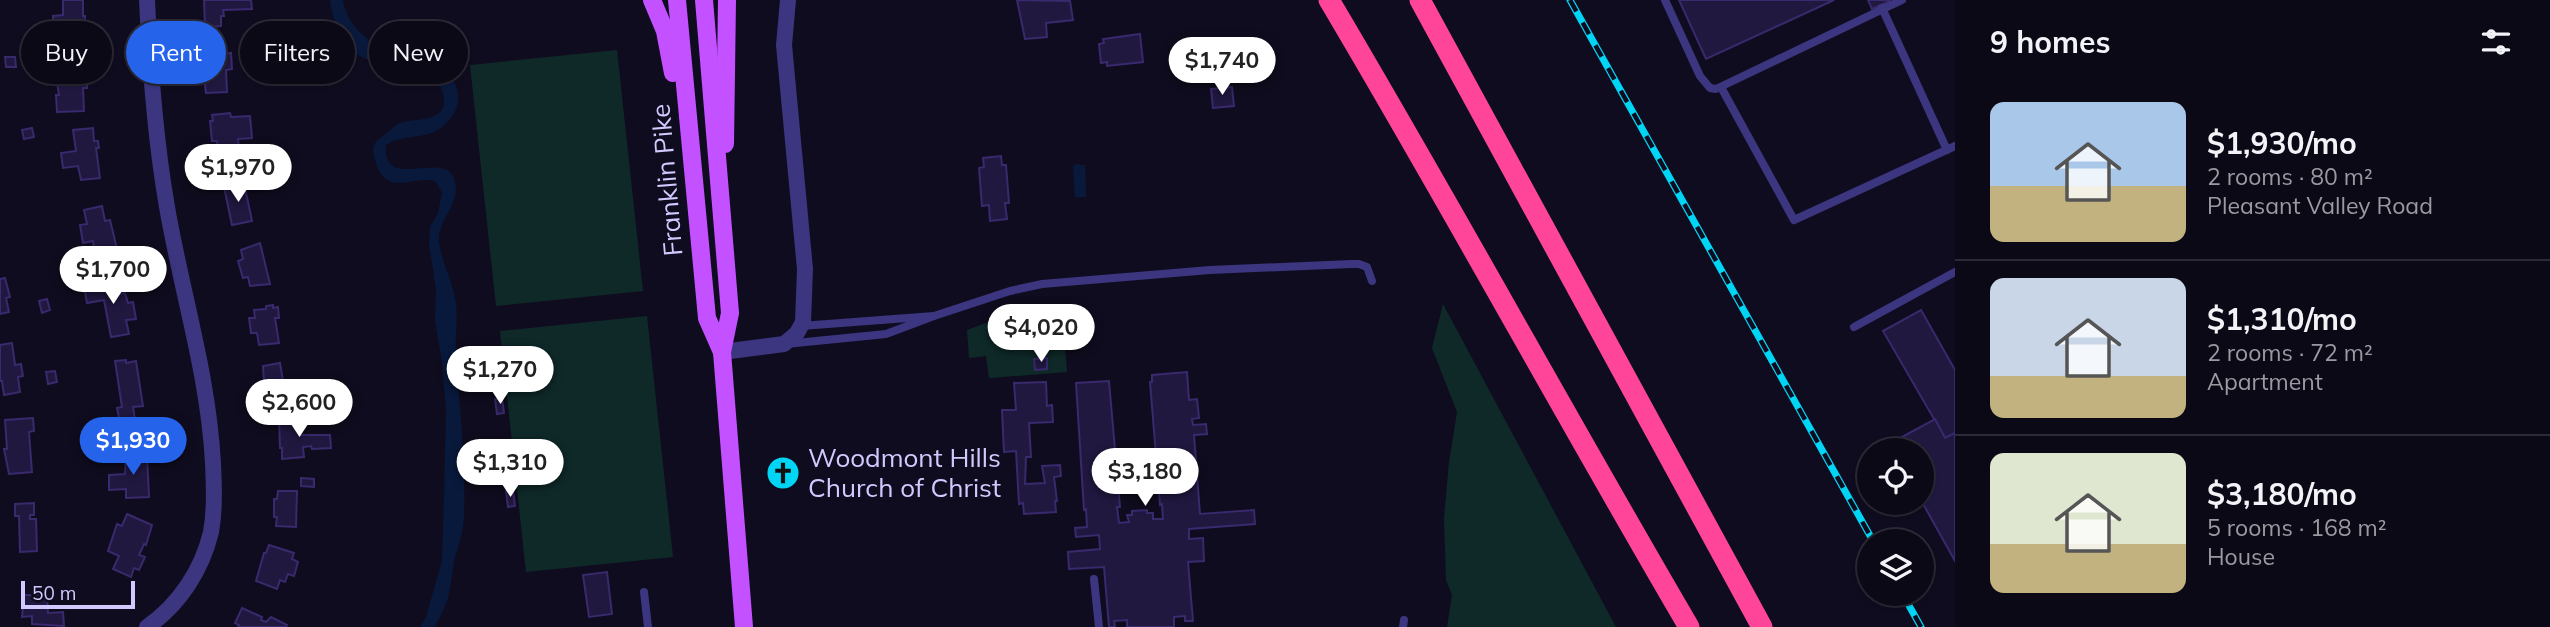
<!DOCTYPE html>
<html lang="en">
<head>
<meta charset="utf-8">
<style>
  :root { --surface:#0c0917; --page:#151220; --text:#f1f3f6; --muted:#9a9aa1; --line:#2c2a36; --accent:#2563eb }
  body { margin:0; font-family:Mulish,sans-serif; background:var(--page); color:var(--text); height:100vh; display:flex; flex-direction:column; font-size:26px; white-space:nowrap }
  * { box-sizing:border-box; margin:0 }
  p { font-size:23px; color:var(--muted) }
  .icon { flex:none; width:38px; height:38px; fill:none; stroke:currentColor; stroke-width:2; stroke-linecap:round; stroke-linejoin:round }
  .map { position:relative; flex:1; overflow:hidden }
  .drawer { display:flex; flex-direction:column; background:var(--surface); width:595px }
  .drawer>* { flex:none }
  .guide { position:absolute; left:21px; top:21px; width:665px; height:63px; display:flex; gap:14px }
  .fabs { position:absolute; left:1857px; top:438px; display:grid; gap:14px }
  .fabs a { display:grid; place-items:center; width:77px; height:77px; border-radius:50%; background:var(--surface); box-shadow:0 2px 5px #0004,0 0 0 2px var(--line); font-size:35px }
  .scale { position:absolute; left:21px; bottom:18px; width:114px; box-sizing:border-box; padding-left:7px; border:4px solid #d2caff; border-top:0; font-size:19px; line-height:24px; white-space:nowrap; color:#d2caff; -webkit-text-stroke:5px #100c1f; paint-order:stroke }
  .price { position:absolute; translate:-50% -60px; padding:0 16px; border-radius:24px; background:#fff; color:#222; font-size:23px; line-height:46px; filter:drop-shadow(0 2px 4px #0008) }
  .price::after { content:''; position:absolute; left:50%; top:42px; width:21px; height:16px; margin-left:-10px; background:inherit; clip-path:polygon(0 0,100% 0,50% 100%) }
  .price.selected { background:var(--accent); color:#fff }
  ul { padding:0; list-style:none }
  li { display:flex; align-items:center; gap:21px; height:175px; padding:0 35px }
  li+li { border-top:2px solid var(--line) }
  li span { display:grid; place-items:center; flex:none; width:196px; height:140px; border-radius:14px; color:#555 }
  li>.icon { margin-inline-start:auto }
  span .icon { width:84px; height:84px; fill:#fffc; stroke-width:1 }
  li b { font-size:30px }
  h2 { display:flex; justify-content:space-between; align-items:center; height:84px; padding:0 35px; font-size:30px }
  .pill { padding:0 24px; border-radius:32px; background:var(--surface); box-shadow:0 2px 5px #0004,0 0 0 2px var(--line); font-size:24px; line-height:63px }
  .pill.selected { background:var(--accent); color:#fff }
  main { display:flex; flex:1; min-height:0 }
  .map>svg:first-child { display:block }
</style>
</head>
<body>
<main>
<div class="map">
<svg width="1955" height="627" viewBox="0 0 1955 627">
  <rect width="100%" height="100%" fill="#100c1f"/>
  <g fill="#0f2929">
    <polygon points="617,50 643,291 496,306 470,65"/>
    <polygon points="1443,304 1616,627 1447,627 1452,595 1446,580 1444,519 1449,462 1457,412 1432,348"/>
    <polygon points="1062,310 1067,372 989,378 986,356 969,358 967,330 997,319"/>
    <polygon points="647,316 673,557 526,572 500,331"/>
  </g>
  <g fill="#08193c">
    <path d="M330,0H343C346,19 357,32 373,43C386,53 400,46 415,51C449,61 477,99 442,127C426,140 402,134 386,145C382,197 454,141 456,188C456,209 437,222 439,242C442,263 453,282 456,303C458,319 455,335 456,351C459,405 466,460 464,515C464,531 458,546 454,561C452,573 451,586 448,598C445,608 439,618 435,627H420L426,617L442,561L444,497L446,411L442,362L435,320L436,291L429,244L430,227L438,213L442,193L436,182L431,180C404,179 385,195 375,160C369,143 378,139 390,131C393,129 395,125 398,124C411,117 446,125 444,99C443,78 414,63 396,61C387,61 378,62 369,60C344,52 333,23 330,0Z"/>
    <polygon points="1075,164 1085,165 1086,197 1075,197 1073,167"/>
  </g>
  <g fill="#211840" stroke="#39296d" stroke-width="2">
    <polygon points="63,0 83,0 83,16 85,16 84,38 61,39 61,27 53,27 53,16 63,15"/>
    <polygon points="204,0 251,0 252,9 223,10 224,16 221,16 221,26 205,27"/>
    <polygon points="1017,0 1070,1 1073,20 1046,23 1047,37 1025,39"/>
    <polygon points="1679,0 1834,0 1706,59"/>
    <polygon points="1868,0 1890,0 1890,1 1872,9"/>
    <polygon points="1140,34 1143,62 1107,66 1107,62 1101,63 1099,44 1104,43 1103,39"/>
    <polygon points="225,50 225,54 231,53 232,69 226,70 227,92 206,93 203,70 205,70 204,51"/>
    <polygon points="86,55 87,88 83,88 84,111 57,112 56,95 59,95 54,62 63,62 63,56"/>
    <polygon points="5,57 15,57 16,67 6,67"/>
    <polygon points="1232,87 1234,106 1213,108 1211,89"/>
    <polygon points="230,113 231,117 250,116 252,138 238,139 240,158 219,161 217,141 212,141 210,121 213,121 212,115"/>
    <polygon points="32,128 34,137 24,139 22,130"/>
    <polygon points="93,128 94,141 98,141 99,148 96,148 100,178 81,180 78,166 63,168 61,153 76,151 73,130"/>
    <polygon points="1001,156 1002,165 1006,165 1009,203 1005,203 1007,219 990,221 989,205 982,206 979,168 984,167 983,158"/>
    <polygon points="244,183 252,221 232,225 224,187"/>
    <polygon points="102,206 105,221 110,220 117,249 116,252 95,256 93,241 83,243 80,225 87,224 84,210"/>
    <polygon points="260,243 270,284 250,286 248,277 243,278 238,261 243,259 241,250"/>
    <polygon points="5,278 10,297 6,298 9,312 0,314 0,279"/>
    <polygon points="116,280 118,294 125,293 128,303 133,302 136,319 126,320 129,334 111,337 104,300 87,303 84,287"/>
    <polygon points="47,299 50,310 42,313 39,301"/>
    <polygon points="273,305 273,308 278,307 279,318 275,318 279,343 259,345 257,333 251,333 249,318 255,318 254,310 266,309 266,306"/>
    <polygon points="1921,310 1955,370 1955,433 1945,438 1883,331"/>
    <polygon points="12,343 15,365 21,364 23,376 18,377 20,392 4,395 2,381 0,381 0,345"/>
    <polygon points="1047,358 1047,369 1035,370 1034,359"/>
    <polygon points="126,360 126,363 136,361 143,406 133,407 135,420 120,423 117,408 122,407 115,361"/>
    <polygon points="280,363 286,399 268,402 266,390 262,391 261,384 264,383 263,366"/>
    <polygon points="55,371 57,382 48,384 46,372"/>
    <polygon points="1187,372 1189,400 1197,399 1199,418 1192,419 1193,425 1206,424 1207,434 1194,435 1200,514 1254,510 1255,524 1189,529 1189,539 1203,538 1204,561 1188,562 1193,621 1185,621 1185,616 1174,617 1174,627 1127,627 1127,620 1114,621 1115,627 1109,627 1104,567 1069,569 1068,552 1100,549 1099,535 1076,537 1075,528 1087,527 1086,509 1084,510 1076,383 1109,381 1120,507 1117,507 1119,523 1129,522 1127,515 1132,515 1132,511 1147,510 1147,513 1153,513 1153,519 1163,519 1162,504 1160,505 1150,382 1152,382 1152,375"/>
    <polygon points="1046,382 1047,406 1052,405 1053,422 1029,423 1031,457 1026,457 1025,484 1045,483 1042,466 1060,465 1061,476 1054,477 1057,501 1055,501 1056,512 1024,514 1023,503 1019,504 1016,451 1004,452 1002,410 1016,410 1014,383"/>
    <polygon points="502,398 504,413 497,414 495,399"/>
    <polygon points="33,418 34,431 29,432 32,472 9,474 4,449 7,449 5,420"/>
    <polygon points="299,418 300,435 330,435 331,448 312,449 311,446 303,447 304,457 282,459 282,448 280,448 279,419"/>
    <polygon points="1935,419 1945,438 1955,433 1955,561 1922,502 1922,450 1892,450 1889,444"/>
    <polygon points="141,452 141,455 147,455 149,497 126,498 126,489 109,490 109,475 125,474 126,453"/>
    <polygon points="301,478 314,479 314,487 301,486"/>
    <polygon points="278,491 297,491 296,527 276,526 277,517 274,517 274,499 277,499"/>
    <polygon points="506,491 513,491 515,506 508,507"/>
    <polygon points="34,503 34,515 30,515 30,519 36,519 37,551 20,552 19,516 15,516 15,504"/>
    <polygon points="127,514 152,525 146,545 144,544 139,555 145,557 139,570 134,568 131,577 113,569 119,556 108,551 117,524 122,526"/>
    <polygon points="269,545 294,553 292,559 298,562 294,576 288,574 285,582 280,580 277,589 256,581 264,553 266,553"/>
    <polygon points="607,572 612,614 589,617 583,575"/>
    <polygon points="24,595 47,595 48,613 63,612 64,626 32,624 32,616 22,617"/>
    <polygon points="242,608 262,617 261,620 266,622 271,617 287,625 286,627 238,627 239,625 235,623"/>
  </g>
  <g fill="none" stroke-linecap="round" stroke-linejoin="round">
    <g stroke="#3b367f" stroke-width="8">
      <polyline points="1665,0 1700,76 1710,88 1716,89 1902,0"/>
      <polyline points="1882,8 1947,150"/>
      <polyline points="1722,89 1794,220 1955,146"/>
      <polyline points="934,316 1010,291 1042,284 1210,270 1351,264 1359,264 1367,267 1372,281"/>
      <polyline points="1854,327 1955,272"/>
      <polyline points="786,344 886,334 934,316 801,326"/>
      <polyline points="1094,579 1099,627"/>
      <polyline points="644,592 648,627"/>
      <polyline points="1403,627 1404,620"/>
    </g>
    <g stroke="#3b367f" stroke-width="16">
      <polyline points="722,352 784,344 797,333 803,322 805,269 784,45 788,0"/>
      <path d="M147,627C179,605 202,570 211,532C215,510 214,486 213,463C208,373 182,294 167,207C155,138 150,69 147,0"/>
    </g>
    <g stroke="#c351ff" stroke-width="18">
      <polyline points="652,0 665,31 673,73"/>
      <polyline points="677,0 707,318 722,352"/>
      <polyline points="704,0 730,313 722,352 744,627"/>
      <polyline points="725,144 727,0"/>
    </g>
    <g stroke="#ff4599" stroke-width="21">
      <path d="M1329,0C1452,207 1567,419 1689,627"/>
      <polyline points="1420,0 1762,627"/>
    </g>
    <defs>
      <g id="rail">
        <polyline points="1570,0 1873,541"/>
        <polyline points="1902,593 1921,627"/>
      </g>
    </defs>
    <use href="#rail" stroke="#00d5f5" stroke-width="7"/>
    <use href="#rail" stroke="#100c1f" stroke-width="4.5" stroke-dasharray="13" stroke-linecap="butt"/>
  </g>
  <defs>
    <symbol id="church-disc" viewBox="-11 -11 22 22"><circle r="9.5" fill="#00d5f5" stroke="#100c1f"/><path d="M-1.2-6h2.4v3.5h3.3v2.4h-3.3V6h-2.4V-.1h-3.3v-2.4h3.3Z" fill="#111"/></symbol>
  </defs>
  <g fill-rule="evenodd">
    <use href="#church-disc" x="764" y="454" width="38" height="38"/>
  </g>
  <g text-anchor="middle" stroke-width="7" stroke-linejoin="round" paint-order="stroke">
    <g font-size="26" fill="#d2caff" stroke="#100c1f">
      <text transform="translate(667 180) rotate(-95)" y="9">Franklin Pike</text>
    </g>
    <g font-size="26" fill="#d2caff" stroke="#100c1f" text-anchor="start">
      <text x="808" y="467">Woodmont Hills<tspan x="808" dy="30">Church of Christ</tspan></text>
    </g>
  </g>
</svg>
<div class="fabs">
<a><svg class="icon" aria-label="locate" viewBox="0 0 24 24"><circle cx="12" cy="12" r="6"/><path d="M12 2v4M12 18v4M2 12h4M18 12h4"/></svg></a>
<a><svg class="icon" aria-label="layers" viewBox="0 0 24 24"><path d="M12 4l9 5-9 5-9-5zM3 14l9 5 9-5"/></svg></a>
</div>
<div class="scale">50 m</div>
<b class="price" style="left:1222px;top:97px">$1,740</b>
<b class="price" style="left:238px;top:204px">$1,970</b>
<b class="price" style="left:113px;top:306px">$1,700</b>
<b class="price" style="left:1041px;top:364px">$4,020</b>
<b class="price" style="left:500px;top:406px">$1,270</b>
<b class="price" style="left:299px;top:439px">$2,600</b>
<b class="price selected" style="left:133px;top:477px">$1,930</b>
<b class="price" style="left:510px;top:499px">$1,310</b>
<b class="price" style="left:1145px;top:508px">$3,180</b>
<div class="guide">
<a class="pill">Buy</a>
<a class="pill selected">Rent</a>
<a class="pill">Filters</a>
<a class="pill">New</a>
</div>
</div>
<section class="drawer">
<h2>9 homes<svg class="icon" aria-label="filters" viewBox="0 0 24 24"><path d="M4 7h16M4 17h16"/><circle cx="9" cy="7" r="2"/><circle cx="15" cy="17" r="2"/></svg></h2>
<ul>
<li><span style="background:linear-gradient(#a9c7e8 60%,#c2b280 0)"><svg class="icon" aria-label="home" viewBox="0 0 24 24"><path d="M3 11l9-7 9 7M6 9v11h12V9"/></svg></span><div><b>$1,930/mo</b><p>2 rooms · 80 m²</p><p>Pleasant Valley Road</p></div></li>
<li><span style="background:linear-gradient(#c9d6e8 70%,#c2b280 0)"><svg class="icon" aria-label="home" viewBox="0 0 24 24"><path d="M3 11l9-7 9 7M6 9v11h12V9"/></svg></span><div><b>$1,310/mo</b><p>2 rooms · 72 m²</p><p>Apartment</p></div></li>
<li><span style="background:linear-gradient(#dfe7d0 65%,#c2b280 0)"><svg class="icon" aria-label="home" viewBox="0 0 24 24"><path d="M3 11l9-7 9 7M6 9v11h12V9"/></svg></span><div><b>$3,180/mo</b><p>5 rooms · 168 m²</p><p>House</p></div></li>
</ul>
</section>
</main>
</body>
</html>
